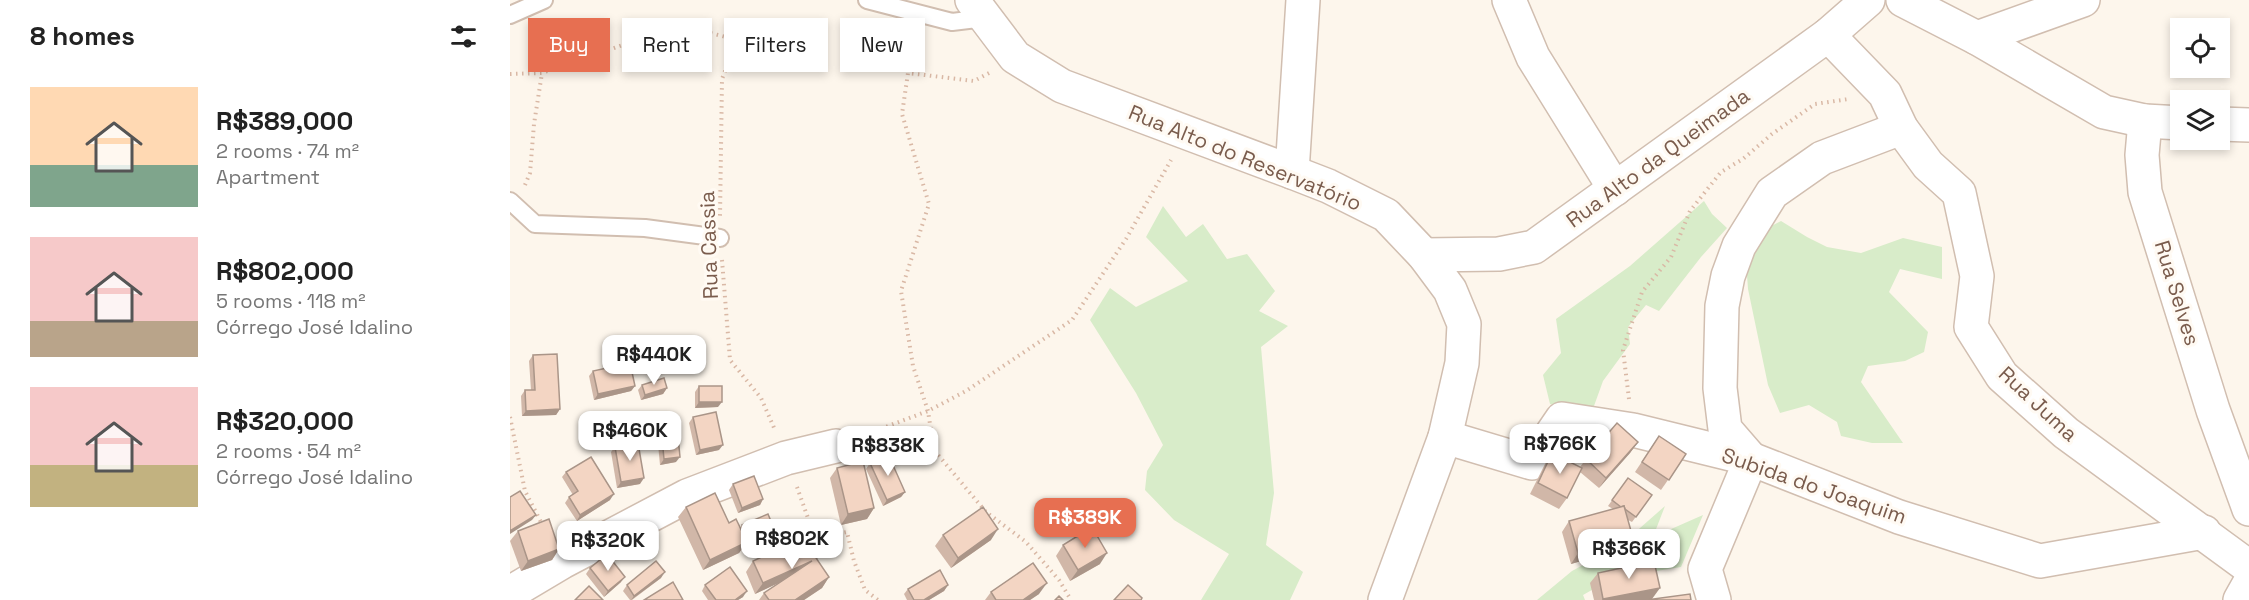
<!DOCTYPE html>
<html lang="en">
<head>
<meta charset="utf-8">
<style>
  :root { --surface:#fff; --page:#f6f6f6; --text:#222; --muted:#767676; --accent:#e76f51 }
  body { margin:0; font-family:"Space Grotesk",sans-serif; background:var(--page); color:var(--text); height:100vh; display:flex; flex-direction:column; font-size:22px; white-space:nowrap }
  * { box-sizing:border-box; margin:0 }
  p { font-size:20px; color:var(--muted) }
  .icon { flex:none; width:33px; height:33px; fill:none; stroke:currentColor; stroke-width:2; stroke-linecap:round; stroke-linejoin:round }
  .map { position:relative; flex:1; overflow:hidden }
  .details { display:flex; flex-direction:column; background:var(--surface); width:510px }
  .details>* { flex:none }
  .top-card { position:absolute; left:18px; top:18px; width:570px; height:54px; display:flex; gap:12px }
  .controls { position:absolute; left:1660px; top:18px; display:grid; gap:12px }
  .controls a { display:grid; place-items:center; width:60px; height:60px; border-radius:0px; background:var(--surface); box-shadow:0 3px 9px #0003; font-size:30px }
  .price { position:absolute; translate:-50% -51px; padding:0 14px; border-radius:12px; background:#fff; color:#222; font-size:20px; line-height:39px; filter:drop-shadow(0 2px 3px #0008) }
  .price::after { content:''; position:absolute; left:50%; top:36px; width:18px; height:14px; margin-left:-9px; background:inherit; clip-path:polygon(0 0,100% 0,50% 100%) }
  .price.on { background:var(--accent); color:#fff }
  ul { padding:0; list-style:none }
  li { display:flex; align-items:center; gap:18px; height:150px; padding:0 30px }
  li span { display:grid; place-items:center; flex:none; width:168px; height:120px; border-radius:0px; color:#555 }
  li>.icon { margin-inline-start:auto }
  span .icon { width:72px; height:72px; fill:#fffc; stroke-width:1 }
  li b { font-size:26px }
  h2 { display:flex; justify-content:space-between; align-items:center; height:72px; padding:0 30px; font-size:26px }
  .pill { padding:0 21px; border-radius:0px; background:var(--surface); box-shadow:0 3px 9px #0003; font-size:21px; line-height:54px }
  .pill.on { background:var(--accent); color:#fff }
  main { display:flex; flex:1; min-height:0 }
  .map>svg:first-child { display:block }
</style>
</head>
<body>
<main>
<section class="details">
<h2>8 homes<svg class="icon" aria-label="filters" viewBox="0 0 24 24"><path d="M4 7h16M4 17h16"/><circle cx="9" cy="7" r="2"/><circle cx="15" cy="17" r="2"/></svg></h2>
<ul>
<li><span style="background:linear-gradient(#ffd9b3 65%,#7fa58c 0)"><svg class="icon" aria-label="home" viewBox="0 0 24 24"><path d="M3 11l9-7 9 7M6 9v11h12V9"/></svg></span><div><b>R$389,000</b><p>2 rooms · 74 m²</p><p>Apartment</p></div></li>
<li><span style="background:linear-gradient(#f6c9c9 70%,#b9a48a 0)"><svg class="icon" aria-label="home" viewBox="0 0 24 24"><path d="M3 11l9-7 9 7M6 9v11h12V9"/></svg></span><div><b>R$802,000</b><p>5 rooms · 118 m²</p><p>Córrego José Idalino</p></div></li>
<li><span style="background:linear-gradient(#f6c9c9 65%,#c2b280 0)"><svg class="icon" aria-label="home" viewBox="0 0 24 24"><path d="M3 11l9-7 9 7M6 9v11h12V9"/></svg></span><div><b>R$320,000</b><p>2 rooms · 54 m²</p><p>Córrego José Idalino</p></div></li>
</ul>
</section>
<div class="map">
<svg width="1739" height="600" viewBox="0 0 1739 600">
  <rect width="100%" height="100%" fill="#fdf6ec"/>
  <g fill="#d8ecc9">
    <polygon points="1194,201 1202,214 1217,228 1191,257 1149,311 1136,305 1118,327 1120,344 1093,381 1080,417 1040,404 1033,375 1051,353 1046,319 1120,266"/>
    <polygon points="653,206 676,237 693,224 717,259 737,254 765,291 749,311 778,326 751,347 764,493 756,545 793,572 780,600 691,600 719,554 664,520 635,490 637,471 653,445 626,393 580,320 600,288 626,307 678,281 636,237"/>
    <polygon points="1271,221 1297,237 1317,247 1351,253 1393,238 1432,247 1432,279 1390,269 1379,292 1418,332 1414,352 1395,361 1358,366 1351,382 1393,443 1362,443 1331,436 1327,422 1299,405 1270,413 1258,385 1238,289 1236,262 1250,232"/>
    <polygon points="1155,506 1143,537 1193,515 1171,567 1103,578 1073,595 1075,600 1027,600 1062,571 1113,543"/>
  </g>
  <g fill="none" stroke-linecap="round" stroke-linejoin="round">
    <defs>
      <g id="lane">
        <polyline points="357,0 442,22 475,18"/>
        <polyline points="0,15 34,0"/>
        <polyline points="0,201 25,224 135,228 210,238"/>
      </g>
      <g id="street">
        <polyline points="462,0 505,57 552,86 782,172 818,186 876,215 914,255 940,290 954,324 952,363 935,437 875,600"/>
        <polyline points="999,0 1023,57 1105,189"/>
        <polyline points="1393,0 1467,38 1573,0"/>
        <polyline points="1318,35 1375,94 1391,128 1418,165 1449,193 1467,276 1461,327 1492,376 1556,433 1739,567"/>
        <polyline points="1467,38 1594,112 1635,121 1671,123"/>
        <polyline points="1635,121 1632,155 1635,192 1703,410 1739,509"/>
        <polyline points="1710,124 1739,125"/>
        <polyline points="782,172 793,0"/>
        <polyline points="914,255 989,254 1024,247 1318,35 1358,0"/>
        <polyline points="935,437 1022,463 1052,419 1123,430 1241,459 1389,517 1530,561 1694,532"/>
        <polyline points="0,593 52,562 177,496 276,458 326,446"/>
        <polyline points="1204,600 1195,569 1241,459 1215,429 1210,388 1212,306 1218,276 1229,246 1262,193 1312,158 1391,128"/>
        <polyline points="1730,600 1739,584"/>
      </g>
    </defs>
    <use href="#lane" stroke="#d1beb0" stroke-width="20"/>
    <use href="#street" stroke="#d1beb0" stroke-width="36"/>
    <g stroke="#d9b8a5" stroke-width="4" stroke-dasharray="1.5 4.5" stroke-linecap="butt">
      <polyline points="479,73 464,81 398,73 392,114 419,204 391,291 403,366 418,411 424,450 476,512 516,542 549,580 561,600"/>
      <polyline points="0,74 32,73 170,25 227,40 212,79 210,217"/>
      <polyline points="15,185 20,173 24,124 32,73"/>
      <polyline points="212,260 220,360 251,398 265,430"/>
      <polyline points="1119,399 1113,350 1132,292 1161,257 1180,211 1211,172 1233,159 1262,134 1305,104 1339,99"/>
      <polyline points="0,417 15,491 33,526"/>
      <polyline points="354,435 418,411 456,391 562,320 616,239 661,160"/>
      <polyline points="287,487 305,538 337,532 344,561 355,590 368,600"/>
    </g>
    <use href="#lane" stroke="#fff" stroke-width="16"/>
    <use href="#street" stroke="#fff" stroke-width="33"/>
  </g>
  <g fill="#d1b7a8">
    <polygon points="23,355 50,409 46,415 12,416 11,396 15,390 21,390 19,361"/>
    <polygon points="83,371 125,386 121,391 84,400 79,376"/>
    <polygon points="132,385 157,388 153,394 131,400 128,390"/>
    <polygon points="189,386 208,407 185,408 185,392"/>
    <polygon points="183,417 209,450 186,455 179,423"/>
    <polygon points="150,418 166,462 150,465 146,423"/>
    <polygon points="1149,436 1176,454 1151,490 1125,472"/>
    <polygon points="1128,442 1120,453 1089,488 1070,472 1057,498 1049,509 1020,494 1035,464 1042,453 1070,467 1076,459"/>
    <polygon points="105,447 130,484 107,488 101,452"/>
    <polygon points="360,463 395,492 391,497 373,506 356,469"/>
    <polygon points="327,468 364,508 357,519 331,525 320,478"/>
    <polygon points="56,472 100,500 67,521 55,503 59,497 63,495 52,477"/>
    <polygon points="1118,478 1142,495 1122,522 1118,520 1115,548 1061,564 1052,532 1059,521 1103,509 1098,506"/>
    <polygon points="223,484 253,499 250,505 228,513 219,490"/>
    <polygon points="176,507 230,528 232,525 268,538 264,544 238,554 234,546 229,553 193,570 168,517"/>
    <polygon points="8,531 49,549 42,560 11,571 0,541"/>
    <polygon points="433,535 481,540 441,568 425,546"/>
    <polygon points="553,545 590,564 560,581 546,556"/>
    <polygon points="307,559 319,577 312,588 294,600 249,600 254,593 268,583 245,594 236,572 243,561"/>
    <polygon points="80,568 111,582 94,597 76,574"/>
    <polygon points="1088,573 1142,599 1181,600 1084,600 1080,583"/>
    <polygon points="151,578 122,600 120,600 113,591 117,585"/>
    <polygon points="195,585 233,597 228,600 198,600 192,591"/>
    <polygon points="438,585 434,591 419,600 397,600 394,594 398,589"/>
    <polygon points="481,592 529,594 520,600 475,600"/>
  </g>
  <g fill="#aa9588">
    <polygon points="125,386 121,391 84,400 88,394"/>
    <polygon points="157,388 153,394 131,400 135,395"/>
    <polygon points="189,402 212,402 208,407 185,408"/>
    <polygon points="50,409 46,415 12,416 16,411"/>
    <polygon points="1128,442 1120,453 1089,488 1096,478"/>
    <polygon points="213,445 209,450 186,455 190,450"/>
    <polygon points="170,457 166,462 150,465 154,459"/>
    <polygon points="134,478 130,484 107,488 111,482"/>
    <polygon points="395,492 391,497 373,506 377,500"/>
    <polygon points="104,494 100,500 67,521 70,515"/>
    <polygon points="253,499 250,505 228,513 232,508"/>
    <polygon points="364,508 357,519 331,525 338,514"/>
    <polygon points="26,515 22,520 0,534 0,531"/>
    <polygon points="488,529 481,540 441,568 448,558"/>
    <polygon points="268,538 264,544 238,554 242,549"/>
    <polygon points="1123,538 1115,548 1061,564 1068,553"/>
    <polygon points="237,542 229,553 193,570 200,560"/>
    <polygon points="49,549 42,560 11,571 18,561"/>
    <polygon points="597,553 590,564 560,581 568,570"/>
    <polygon points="302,561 294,571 245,594 253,583"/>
    <polygon points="155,572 151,578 121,600 124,596"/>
    <polygon points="115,577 111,582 94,597 98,591"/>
    <polygon points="319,577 312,588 294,600 285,600"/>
    <polygon points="537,583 529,594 520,600 513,600"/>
    <polygon points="438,585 434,591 419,600 414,600"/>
    <polygon points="1150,588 1142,599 1137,600 1092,600 1093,599"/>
    <polygon points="237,591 233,597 228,600 225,600"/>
  </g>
  <g fill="#f3d5c3" stroke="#aa9588" stroke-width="1.5">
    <polygon points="47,354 50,409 16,411 15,390 25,390 23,355"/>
    <polygon points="120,363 125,386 88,394 83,371"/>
    <polygon points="154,378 157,388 135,395 132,385"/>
    <rect x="189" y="386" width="23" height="16"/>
    <polygon points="206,412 213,445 190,450 183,417"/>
    <polygon points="166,416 170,457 154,459 150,418"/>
    <polygon points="1107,423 1128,442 1096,478 1076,459"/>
    <polygon points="1149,436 1176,454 1159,480 1132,462"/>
    <polygon points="128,443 134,478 111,482 105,447"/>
    <polygon points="1042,453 1072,468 1057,498 1028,483"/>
    <polygon points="378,454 395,492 377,500 360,463"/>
    <polygon points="81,457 104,494 70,515 59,497 68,491 56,472"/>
    <polygon points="353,461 364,508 338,514 327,468"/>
    <polygon points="244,476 253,499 232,508 223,484"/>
    <polygon points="1118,478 1142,495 1126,517 1115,509 1114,506 1111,507 1102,500"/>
    <polygon points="10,491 26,515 0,531 0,497"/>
    <polygon points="205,493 219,523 226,519 237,542 200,560 176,507"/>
    <polygon points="1114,506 1123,538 1068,553 1059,521"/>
    <polygon points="473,507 488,529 448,558 433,535"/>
    <polygon points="258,514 268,538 242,549 232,525"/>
    <polygon points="39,519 49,549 18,561 8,531"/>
    <polygon points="582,527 597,553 568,570 553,545"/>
    <polygon points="298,535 309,557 306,558 319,577 285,600 259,600 254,593 302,561 253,583 243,561"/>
    <polygon points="97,554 115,577 98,591 80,568"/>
    <polygon points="146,561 155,572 124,596 117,585"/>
    <polygon points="1144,561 1150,588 1093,599 1088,573"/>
    <polygon points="523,563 537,583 513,600 486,600 481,592"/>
    <polygon points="220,567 237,591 225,600 206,600 195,585"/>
    <polygon points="430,570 438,585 414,600 404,600 398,589"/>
    <polygon points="163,582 173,600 134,600"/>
    <polygon points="618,585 632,598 631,600 604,600"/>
    <polygon points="79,586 93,600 65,600"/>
    <polygon points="1180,594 1181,600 1136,600"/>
    <polygon points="549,596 553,600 545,600"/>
  </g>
  <g text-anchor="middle" stroke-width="6" stroke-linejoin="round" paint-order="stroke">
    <g font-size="21" fill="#7a5c4d" stroke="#fffaf3">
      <text transform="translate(735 158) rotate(22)" y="7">Rua Alto do Reservatório</text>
      <text transform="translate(1148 158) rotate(-36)" y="7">Rua Alto da Queimada</text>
      <text transform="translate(199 245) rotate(-92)" y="7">Rua Cassia</text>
      <text transform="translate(1667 293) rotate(73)" y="7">Rua Selves</text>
      <text transform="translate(1528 404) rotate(43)" y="7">Rua Juma</text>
      <text transform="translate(1304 486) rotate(19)" y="7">Subida do Joaquim</text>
    </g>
  </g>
</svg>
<div class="controls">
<a><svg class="icon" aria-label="locate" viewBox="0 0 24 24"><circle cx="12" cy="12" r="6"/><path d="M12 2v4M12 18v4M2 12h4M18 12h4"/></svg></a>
<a><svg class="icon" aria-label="layers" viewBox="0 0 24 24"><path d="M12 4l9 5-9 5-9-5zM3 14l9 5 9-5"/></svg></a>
</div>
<b class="price" style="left:144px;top:386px">R$440K</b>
<b class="price" style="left:120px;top:462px">R$460K</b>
<b class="price" style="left:1050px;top:475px">R$766K</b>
<b class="price" style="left:378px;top:477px">R$838K</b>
<b class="price on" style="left:575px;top:549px">R$389K</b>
<b class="price" style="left:282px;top:570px">R$802K</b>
<b class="price" style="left:98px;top:572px">R$320K</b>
<b class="price" style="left:1119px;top:580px">R$366K</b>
<div class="top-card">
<a class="pill on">Buy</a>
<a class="pill">Rent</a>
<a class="pill">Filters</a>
<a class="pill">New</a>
</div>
</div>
</main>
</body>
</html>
